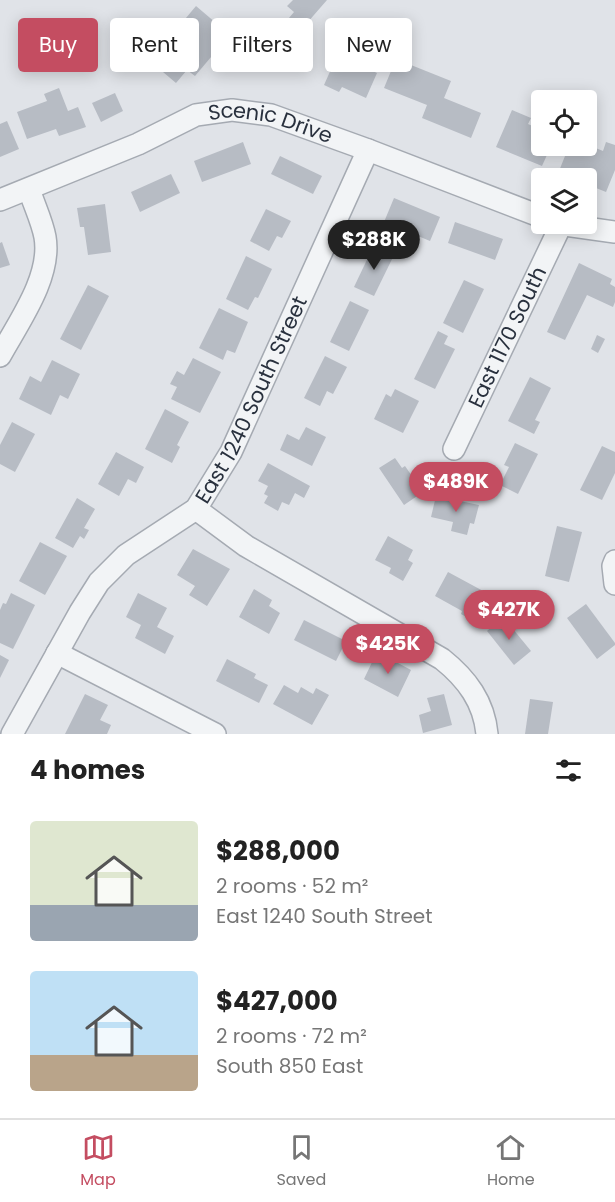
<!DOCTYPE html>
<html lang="en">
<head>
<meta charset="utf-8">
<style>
  :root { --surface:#fff; --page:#f6f6f6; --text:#222; --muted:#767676; --line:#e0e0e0; --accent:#c44d61 }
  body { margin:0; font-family:Poppins,sans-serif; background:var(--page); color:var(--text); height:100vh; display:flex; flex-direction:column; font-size:22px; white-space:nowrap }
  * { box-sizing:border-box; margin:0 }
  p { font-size:20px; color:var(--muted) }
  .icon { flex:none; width:33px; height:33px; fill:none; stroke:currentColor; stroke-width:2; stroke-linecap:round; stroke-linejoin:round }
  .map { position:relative; height:734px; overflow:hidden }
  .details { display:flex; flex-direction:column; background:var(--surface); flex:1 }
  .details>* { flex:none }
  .top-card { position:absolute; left:18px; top:18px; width:579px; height:54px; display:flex; gap:12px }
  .controls { position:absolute; left:531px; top:90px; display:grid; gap:12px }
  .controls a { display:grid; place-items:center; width:66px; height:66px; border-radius:6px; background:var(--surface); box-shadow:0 3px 15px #0003; font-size:30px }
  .price { position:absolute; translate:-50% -51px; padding:0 14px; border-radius:21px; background:var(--accent); color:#fff; font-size:20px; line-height:39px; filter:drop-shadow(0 2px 3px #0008) }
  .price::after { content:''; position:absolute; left:50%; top:36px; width:18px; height:14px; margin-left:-9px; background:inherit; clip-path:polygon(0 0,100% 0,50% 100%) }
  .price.selected { background:#222; color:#fff }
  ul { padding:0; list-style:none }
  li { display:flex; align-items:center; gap:18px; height:150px; padding:0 30px }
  li span { display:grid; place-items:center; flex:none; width:168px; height:120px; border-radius:6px; color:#555 }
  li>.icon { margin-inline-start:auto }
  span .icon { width:72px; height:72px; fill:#fffc; stroke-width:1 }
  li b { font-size:26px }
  h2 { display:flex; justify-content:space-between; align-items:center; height:72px; padding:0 30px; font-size:26px }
  .chip { padding:0 21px; border-radius:6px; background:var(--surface); box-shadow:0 3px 15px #0003; font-size:21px; line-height:54px }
  .chip.selected { background:var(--accent); color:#fff }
  .tab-bar { display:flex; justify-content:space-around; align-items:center; height:84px; border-top:2px solid var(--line); background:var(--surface); font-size:16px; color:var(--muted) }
  .tab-bar a { display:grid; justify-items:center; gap:3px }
  .tab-bar .selected { color:var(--accent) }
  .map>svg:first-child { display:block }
</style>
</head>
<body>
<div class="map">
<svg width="615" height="734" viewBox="0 0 615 734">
  <rect width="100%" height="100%" fill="#e0e3e8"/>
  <g fill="#b7bcc4">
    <polygon points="293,0 327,0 307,23 310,26 294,45 278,31 294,12 287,6"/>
    <polygon points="196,6 223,29 215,39 222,44 195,76 187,70 176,83 150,61"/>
    <polygon points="346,48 358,53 353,62 377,73 366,98 342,87 339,92 324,85 337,56 341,59"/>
    <polygon points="396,59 451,81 444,98 481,113 471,138 422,118 427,105 384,88"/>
    <polygon points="59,88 68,111 78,107 86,127 59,136 56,129 27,139 17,112 47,101 44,94"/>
    <polygon points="115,93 123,111 101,122 92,103"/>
    <polygon points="512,110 531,118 528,124 542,130 542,146 551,146 542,166 496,147"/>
    <polygon points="7,121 19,149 0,157 0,124"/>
    <polygon points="243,142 251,164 202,182 194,161"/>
    <polygon points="606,142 615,145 615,170 606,192 586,184 586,178 576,178 559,171 569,146 586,146 586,144 603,151"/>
    <polygon points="280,156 322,176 313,194 271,174"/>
    <polygon points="171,174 180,193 140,212 131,192"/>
    <polygon points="394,198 440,217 430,241 384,222"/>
    <polygon points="105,204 111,252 88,255 84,227 80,227 77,208"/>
    <polygon points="266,209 291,221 282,238 277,236 269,251 250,241"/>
    <polygon points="455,222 503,239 495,260 448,243"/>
    <polygon points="2,242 10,265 0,268 0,243"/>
    <polygon points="374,245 394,255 374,296 354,287"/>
    <polygon points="246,256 272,269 258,298 255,297 248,310 226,299"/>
    <polygon points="579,263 612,279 610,284 615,287 615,302 613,307 587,295 565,340 547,332"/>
    <polygon points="464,280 484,289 463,333 443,323"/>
    <polygon points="88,285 109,296 81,350 60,339"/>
    <polygon points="350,301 369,310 349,351 330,342"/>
    <polygon points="219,308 248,322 235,353 227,350 223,360 199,348"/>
    <polygon points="438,331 448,336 444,344 455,349 435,389 414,379"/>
    <polygon points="597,335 605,339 598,353 591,349"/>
    <polygon points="325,356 347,367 333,394 327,391 320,406 304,398"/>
    <polygon points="193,358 221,372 200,413 171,399 177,387 170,384 177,371 184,375"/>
    <polygon points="52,360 80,374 68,399 60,395 51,415 19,399 30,376 41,382"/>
    <polygon points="530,377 551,388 535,420 540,422 534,434 508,421"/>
    <polygon points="395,389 419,401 403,433 374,419 386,394 391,397"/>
    <polygon points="165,409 189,422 177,445 180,447 172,463 145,449"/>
    <polygon points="12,422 35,434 15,472 0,464 0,445"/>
    <polygon points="306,427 326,437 312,466 280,450 287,434 299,440"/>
    <polygon points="515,443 538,454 518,494 500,485 509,467 504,465"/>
    <polygon points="602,446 615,452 615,473 602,500 580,490"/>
    <polygon points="116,452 144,467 136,483 128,479 119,496 98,484"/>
    <polygon points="395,458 402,468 405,466 423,492 404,505 379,468"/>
    <polygon points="268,463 310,486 304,498 295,493 289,505 282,502 278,511 264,503 268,496 264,494 268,486 258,481"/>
    <polygon points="436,496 479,505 474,524 470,523 467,535 451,531 453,522 431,517"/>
    <polygon points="77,498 95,509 84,528 89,530 84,539 80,536 73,548 55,538"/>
    <polygon points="557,526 582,532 569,582 545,576"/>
    <polygon points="388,536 413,550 408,560 413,563 403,581 389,573 391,568 375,560"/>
    <polygon points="40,542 67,556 45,595 19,581"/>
    <polygon points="193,549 230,569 207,606 189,595 195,586 177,575"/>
    <polygon points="448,572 485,592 470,619 461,614 462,611 435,596"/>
    <polygon points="254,589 272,600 269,606 280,613 269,634 239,617"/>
    <polygon points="11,593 35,605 13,649 0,643 0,610 3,603 6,604"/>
    <polygon points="138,593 167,608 157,627 174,636 165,654 135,638 141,625 126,617"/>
    <polygon points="586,604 615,643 615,645 597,659 567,618"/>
    <polygon points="503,617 531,651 514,665 487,631"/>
    <polygon points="304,620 346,641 336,661 294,640"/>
    <polygon points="0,655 9,660 0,678"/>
    <polygon points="375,656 383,660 385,656 411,670 398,697 364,679"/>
    <polygon points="227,659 256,674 254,678 268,685 259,703 216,681"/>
    <polygon points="284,685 298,693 301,687 313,694 316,688 329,695 312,725 273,704"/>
    <polygon points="85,694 108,705 100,720 111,725 107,734 65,734"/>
    <polygon points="444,694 452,725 423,733 419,715 431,711 427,698"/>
    <polygon points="530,699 553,702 548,734 525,734"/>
  </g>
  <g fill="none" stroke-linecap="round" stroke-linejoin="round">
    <defs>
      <g id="minor">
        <path id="s1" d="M0,200L138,144L196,115L232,110L271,115L368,150L542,217"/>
        <polyline points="558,224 615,232"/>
        <path d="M0,356C18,323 52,277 45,237C42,221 34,205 29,189"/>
        <path id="s2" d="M454,449L561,225"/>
        <path d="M196,509L246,546L442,659C467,679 484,702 487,734"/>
        <polyline points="615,561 613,566 615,584"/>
        <polyline points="57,653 215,734"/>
        <path id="s3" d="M12,734L80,612L99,582L126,555L196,509L231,452L368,150"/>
      </g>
    </defs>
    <use href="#minor" stroke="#a5aab2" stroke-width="24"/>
    <use href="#minor" stroke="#f2f4f6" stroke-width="21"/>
  </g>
  <g text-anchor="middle" stroke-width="4.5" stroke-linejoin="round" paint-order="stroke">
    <g font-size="21" fill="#29313e" stroke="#eff2f5">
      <text dy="7" stroke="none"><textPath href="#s1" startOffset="290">Scenic Drive</textPath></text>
      <text dy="7" stroke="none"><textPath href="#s2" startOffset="124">East 1170 South</textPath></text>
      <text dy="7" stroke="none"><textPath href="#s3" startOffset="420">East 1240 South Street</textPath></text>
    </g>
  </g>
</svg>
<div class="controls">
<a><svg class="icon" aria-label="locate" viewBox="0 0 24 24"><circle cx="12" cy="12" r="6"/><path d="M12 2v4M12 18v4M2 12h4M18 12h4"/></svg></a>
<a><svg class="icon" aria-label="layers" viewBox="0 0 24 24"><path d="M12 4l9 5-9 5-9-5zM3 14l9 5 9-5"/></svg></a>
</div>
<b class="price selected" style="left:374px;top:271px">$288K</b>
<b class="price" style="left:456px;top:513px">$489K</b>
<b class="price" style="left:509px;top:641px">$427K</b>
<b class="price" style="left:388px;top:675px">$425K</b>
<div class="top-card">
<a class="chip selected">Buy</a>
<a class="chip">Rent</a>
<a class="chip">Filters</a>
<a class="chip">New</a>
</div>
</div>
<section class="details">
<h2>4 homes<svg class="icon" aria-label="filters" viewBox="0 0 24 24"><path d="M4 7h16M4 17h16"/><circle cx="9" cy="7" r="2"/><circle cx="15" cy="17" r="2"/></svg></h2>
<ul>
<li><span style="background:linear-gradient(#dfe7d0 70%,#9aa5b1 0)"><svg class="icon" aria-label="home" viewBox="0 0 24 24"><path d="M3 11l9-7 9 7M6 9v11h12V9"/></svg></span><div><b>$288,000</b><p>2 rooms · 52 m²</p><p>East 1240 South Street</p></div></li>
<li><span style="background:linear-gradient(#bfe0f5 70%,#b9a48a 0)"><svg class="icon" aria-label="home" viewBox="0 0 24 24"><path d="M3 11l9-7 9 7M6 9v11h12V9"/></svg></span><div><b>$427,000</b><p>2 rooms · 72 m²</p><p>South 850 East</p></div></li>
</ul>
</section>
<nav class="tab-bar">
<a class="selected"><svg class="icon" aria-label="map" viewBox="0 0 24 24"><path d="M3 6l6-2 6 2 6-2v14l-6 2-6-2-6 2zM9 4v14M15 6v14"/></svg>Map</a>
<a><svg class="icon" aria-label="saved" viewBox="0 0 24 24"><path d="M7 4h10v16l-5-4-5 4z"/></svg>Saved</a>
<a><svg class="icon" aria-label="home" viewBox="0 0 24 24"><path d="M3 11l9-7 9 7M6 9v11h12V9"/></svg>Home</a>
</nav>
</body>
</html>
